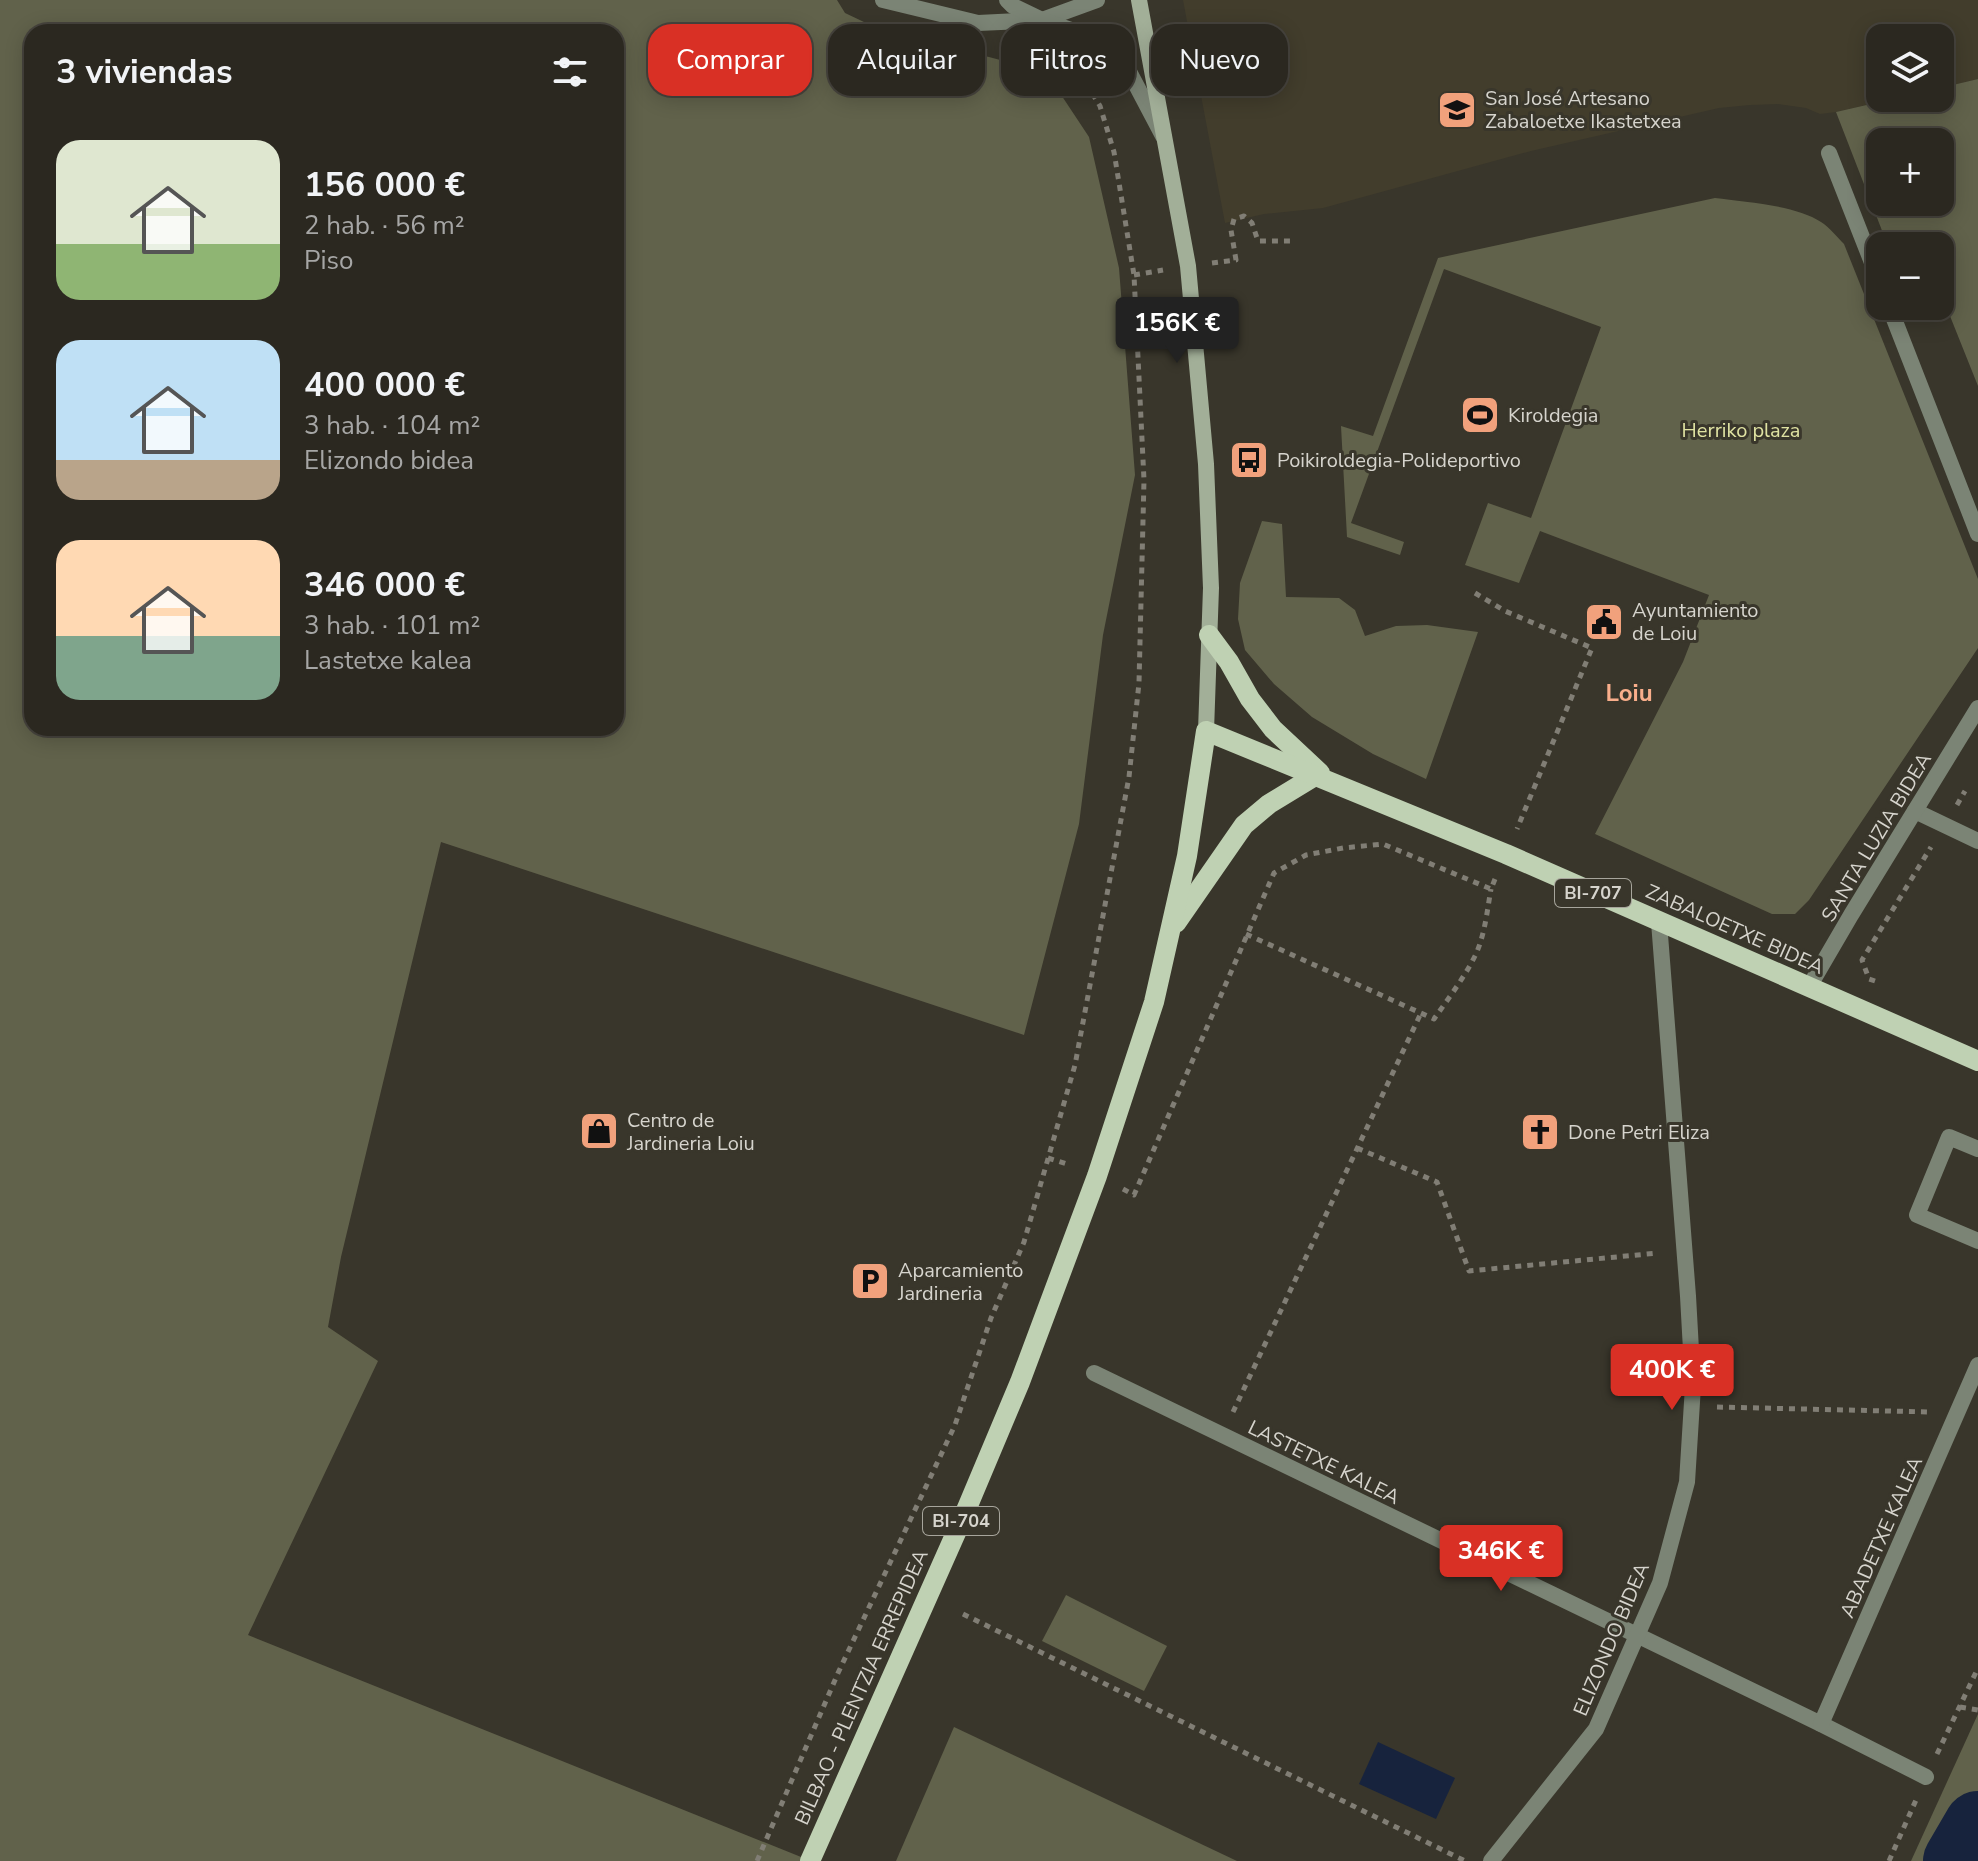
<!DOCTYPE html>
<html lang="es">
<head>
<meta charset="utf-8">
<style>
  :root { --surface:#2b2820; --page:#333029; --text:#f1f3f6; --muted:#a6a6a5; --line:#47443e; --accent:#d93025 }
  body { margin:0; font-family:"Nunito Sans",sans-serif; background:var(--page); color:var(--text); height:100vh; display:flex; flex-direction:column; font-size:30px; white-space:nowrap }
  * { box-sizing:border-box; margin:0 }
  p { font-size:26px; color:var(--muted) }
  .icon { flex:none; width:44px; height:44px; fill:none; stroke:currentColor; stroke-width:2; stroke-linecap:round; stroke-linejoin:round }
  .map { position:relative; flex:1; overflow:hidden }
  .panel { position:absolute; left:24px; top:24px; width:600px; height:712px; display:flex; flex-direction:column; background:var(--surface); border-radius:24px; box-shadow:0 4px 20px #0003,0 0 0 2px var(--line) }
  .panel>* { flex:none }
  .banner { position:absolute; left:648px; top:24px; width:760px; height:72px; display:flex; gap:16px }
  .fabs { position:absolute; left:1866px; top:24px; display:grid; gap:16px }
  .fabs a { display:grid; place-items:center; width:88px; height:88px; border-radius:16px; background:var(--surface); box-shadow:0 4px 20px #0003,0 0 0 2px var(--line); font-size:40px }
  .price { position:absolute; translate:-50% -68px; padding:0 18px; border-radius:8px; background:var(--accent); color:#fff; font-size:26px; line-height:52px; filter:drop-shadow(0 2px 4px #0008) }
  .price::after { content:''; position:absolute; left:50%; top:48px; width:24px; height:18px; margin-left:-12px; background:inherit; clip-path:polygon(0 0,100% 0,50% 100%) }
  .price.active { background:#222; color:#fff }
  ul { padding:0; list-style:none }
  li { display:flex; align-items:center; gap:24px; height:200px; padding:0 32px }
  li span { display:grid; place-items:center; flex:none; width:224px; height:160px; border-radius:24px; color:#555 }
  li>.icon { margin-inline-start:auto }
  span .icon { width:96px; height:96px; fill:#fffc; stroke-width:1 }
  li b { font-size:34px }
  h2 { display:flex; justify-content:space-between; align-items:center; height:96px; padding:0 32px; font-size:34px }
  .chip { padding:0 28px; border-radius:24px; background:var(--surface); box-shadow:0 4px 20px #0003,0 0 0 2px var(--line); font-size:28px; line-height:72px }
  .chip.active { background:var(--accent); color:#fff }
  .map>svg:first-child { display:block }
</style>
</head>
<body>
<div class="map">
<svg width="1978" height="1861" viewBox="0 0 1978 1861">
  <rect width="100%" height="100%" fill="#39362b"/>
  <polygon fill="#423d2c" points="1183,0 1978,0 1978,79 1940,88 1940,38 1880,38 1880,98 1897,98 1836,112 1820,114 1806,108 1778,104 1750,105 1719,108 1531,151 1323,208 1264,214 1225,223"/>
  <g fill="#61624b" fill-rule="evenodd">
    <path d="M0,0H837L845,13L902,40L989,57L1046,72L1089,137L1119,268L1135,475L1103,635L1079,824L1024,1035L441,842L341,1257L328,1327L378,1361L248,1635L811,1861H0ZM32,32H616V728H32Z"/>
    <path d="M1978,79V386L1940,291V246H1888L1836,112L1897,98H1940V88ZM1880,142H1940V202H1880Z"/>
    <path d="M1715,198C1745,202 1796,205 1821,222C1829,227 1837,237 1844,244L1978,579V648L1809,900L1795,914H1772L1595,834L1683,662L1709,595L1540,531L1519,583L1465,565L1488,503L1531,518L1601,327L1444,269L1351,523L1404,542L1400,555L1347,537L1341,426L1373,436L1438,258Z"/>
    <polygon points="1262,521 1282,524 1286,597 1339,598 1355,610 1365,636 1396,626 1427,625 1478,632 1426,779 1373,754 1312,717 1274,684 1245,650 1238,619 1240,583"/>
    <polygon points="1066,1595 1167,1646 1144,1691 1042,1641"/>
    <polygon points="1978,1714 1978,1861 1911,1861"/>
    <polygon points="954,1727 1237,1861 896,1861"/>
  </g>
  <polygon fill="#17233d" points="1378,1742 1455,1778 1436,1819 1359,1784"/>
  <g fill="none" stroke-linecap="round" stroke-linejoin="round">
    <polyline stroke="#17233d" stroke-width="68" points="1957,1861 1978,1825"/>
    <g stroke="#817e75" stroke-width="5" stroke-dasharray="6 6" stroke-linecap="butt">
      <polyline points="1212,263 1236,260 1231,230 1234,219 1244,216 1252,223 1258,241 1291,241"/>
      <polyline points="1134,275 1163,270"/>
      <polyline points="1475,593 1505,611 1592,648 1517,829"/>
      <polyline points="1957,805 1965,791"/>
      <path d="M1246,934L1434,1019C1448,999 1464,978 1475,956C1485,935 1487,911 1491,889"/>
      <polyline points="1875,981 1869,979 1862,960 1931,847"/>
      <polyline points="1357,1148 1437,1182 1469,1271 1658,1253"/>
      <polyline points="1048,1158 1070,1165"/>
      <polyline points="1123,1189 1134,1195 1274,873 1306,855 1343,848 1383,844 1491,889 1495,879"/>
      <polyline points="1717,1407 1931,1412"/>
      <polyline points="1233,1412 1421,1013"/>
      <polyline points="963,1614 1465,1861"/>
      <polyline points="1960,1707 1978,1710"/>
      <polyline points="1937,1754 1978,1668"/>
      <polyline points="757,1861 838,1673 955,1425 991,1318 1024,1242 1075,1065 1129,777 1139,683 1144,480 1134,275 1114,152 1100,106 1078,70 1061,58"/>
      <polyline points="1889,1861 1916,1800"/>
    </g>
    <g stroke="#7b8475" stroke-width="16">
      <polyline points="883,0 978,23 1042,20 1097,0"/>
      <polyline points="1007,0 1013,6 1042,20 1089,36 1124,62 1163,136"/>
      <polyline points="1829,153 1880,283"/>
      <polyline points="1889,306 1978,534"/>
      <polyline points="1915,811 1978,841"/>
      <polyline points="1809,987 1851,915 1978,708"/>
      <polyline points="1978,1149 1949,1137 1917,1215 1978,1241"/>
      <polyline points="1094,1373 1821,1724 1926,1777"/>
      <polyline points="1821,1724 1978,1365"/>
      <polyline points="1491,1861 1596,1729 1660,1583 1687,1482 1693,1386 1688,1296 1659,922"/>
    </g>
    <polyline stroke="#a2af98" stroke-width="16" points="1139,0 1188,266 1206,464 1211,588 1206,731"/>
    <g stroke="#bfd1b3" stroke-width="20">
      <polyline points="1209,635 1229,662 1250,699 1273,729 1320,773"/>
      <polyline points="1176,923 1244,825 1269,804 1315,776"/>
      <polyline points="810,1861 967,1508 1020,1382 1097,1176 1154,1002 1187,856 1206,731 1506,854 1978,1061"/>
    </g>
  </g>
  <defs>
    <symbol id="school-square" viewBox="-11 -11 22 22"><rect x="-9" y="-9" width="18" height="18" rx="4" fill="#f1a17c" stroke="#39362b"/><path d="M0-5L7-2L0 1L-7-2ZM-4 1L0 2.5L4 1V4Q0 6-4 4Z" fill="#111"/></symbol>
    <symbol id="stadium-square" viewBox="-11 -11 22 22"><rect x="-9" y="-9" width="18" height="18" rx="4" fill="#f1a17c" stroke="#39362b"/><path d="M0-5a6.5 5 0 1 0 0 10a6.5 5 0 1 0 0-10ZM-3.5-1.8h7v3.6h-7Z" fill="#111"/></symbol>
    <symbol id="bus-square" viewBox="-11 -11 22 22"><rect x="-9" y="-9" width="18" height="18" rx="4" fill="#f1a17c" stroke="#39362b"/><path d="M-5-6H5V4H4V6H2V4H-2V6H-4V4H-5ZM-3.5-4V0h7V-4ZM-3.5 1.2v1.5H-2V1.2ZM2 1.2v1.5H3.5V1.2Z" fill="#111"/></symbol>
    <symbol id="civic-square" viewBox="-11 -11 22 22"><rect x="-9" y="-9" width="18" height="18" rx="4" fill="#f1a17c" stroke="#39362b"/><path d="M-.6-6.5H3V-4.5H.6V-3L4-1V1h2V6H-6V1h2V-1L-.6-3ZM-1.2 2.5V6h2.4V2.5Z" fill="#111"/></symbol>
    <symbol id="shop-square" viewBox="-11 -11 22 22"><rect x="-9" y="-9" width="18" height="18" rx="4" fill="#f1a17c" stroke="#39362b"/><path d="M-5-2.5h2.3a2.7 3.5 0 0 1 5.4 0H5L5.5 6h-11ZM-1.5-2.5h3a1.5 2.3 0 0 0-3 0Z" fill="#111"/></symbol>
    <symbol id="church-square" viewBox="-11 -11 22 22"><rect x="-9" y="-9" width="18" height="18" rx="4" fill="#f1a17c" stroke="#39362b"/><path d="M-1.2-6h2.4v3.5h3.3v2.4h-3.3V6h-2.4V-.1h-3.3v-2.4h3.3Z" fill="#111"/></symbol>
    <symbol id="parking-square" viewBox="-11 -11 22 22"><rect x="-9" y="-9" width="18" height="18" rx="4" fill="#f1a17c" stroke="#39362b"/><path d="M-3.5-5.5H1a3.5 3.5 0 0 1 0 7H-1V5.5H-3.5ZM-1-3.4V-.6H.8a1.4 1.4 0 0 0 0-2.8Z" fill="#111"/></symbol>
  </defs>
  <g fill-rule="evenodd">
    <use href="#school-square" x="1435" y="88" width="44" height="44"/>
    <use href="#stadium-square" x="1458" y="393" width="44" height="44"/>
    <use href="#bus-square" x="1227" y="438" width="44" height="44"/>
    <use href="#civic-square" x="1582" y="600" width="44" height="44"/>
    <use href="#shop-square" x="577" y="1109" width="44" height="44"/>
    <use href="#church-square" x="1518" y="1110" width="44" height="44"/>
    <use href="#parking-square" x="848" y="1259" width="44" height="44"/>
  </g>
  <g text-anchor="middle" stroke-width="6" stroke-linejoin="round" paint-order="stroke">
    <g fill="#39362b" stroke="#a7a59c" stroke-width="2">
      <rect x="1555" y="879" width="76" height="28" rx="6"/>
      <rect x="923" y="1507" width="76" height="28" rx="6"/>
    </g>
    <g font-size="18" font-weight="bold" fill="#d6d4cd">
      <text x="1593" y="899">BI-707</text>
      <text x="961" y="1527">BI-704</text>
    </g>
    <g font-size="20" fill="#d6d4cd" stroke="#39362b" text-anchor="start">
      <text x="1485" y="105">San José Artesano<tspan x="1485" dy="23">Zabaloetxe Ikastetxea</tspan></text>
      <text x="1508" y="422">Kiroldegia</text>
      <text x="1277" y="467">Poikiroldegia-Polideportivo</text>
      <text x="1632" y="617">Ayuntamiento<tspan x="1632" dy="23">de Loiu</tspan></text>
      <text x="627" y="1127">Centro de<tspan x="627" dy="23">Jardineria Loiu</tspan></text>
      <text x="1568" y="1139">Done Petri Eliza</text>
      <text x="898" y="1277">Aparcamiento<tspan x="898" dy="23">Jardineria</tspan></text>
    </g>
    <g font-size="20" fill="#dfe2a2" stroke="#39362b">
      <text x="1741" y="437">Herriko plaza</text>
    </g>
    <g font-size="20" fill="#d6d4cd" stroke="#39362b">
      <text transform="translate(1876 837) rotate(-59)" y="7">SANTA LUZIA BIDEA</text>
      <text transform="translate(1735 929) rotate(24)" y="7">ZABALOETXE BIDEA</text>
      <text transform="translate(1324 1462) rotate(26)" y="7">LASTETXE KALEA</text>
      <text transform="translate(1881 1537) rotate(-66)" y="7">ABADETXE KALEA</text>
      <text transform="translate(1611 1639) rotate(-67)" y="7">ELIZONDO BIDEA</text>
      <text transform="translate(861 1687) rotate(-66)" y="7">BILBAO - PLENTZIA ERREPIDEA</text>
    </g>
    <g font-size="24" font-weight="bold" fill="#f9ae8b" stroke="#39362b">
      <text x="1629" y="701">Loiu</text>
    </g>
  </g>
</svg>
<div class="fabs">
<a><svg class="icon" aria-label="layers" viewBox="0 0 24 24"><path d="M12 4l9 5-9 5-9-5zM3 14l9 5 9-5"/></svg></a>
<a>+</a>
<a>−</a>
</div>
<b class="price active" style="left:1177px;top:365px">156K €</b>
<b class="price" style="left:1672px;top:1412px">400K €</b>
<b class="price" style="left:1501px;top:1593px">346K €</b>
<div class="banner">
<a class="chip active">Comprar</a>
<a class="chip">Alquilar</a>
<a class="chip">Filtros</a>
<a class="chip">Nuevo</a>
</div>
<section class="panel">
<h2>3 viviendas<svg class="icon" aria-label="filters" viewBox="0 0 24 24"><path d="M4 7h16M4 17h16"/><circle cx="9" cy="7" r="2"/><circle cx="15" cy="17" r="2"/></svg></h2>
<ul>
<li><span style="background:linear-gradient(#dfe7d0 65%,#8fb573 0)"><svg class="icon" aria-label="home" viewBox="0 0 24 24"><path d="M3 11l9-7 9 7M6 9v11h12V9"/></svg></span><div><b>156 000 €</b><p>2 hab. · 56 m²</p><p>Piso</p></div></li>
<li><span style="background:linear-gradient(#bfe0f5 75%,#b9a48a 0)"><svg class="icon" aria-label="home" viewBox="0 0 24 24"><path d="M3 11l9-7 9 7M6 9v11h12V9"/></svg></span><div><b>400 000 €</b><p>3 hab. · 104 m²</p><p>Elizondo bidea</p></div></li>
<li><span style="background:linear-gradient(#ffd9b3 60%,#7fa58c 0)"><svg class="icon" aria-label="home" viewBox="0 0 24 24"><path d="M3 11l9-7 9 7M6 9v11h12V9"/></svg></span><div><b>346 000 €</b><p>3 hab. · 101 m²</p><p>Lastetxe kalea</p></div></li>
</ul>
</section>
</div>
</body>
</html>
